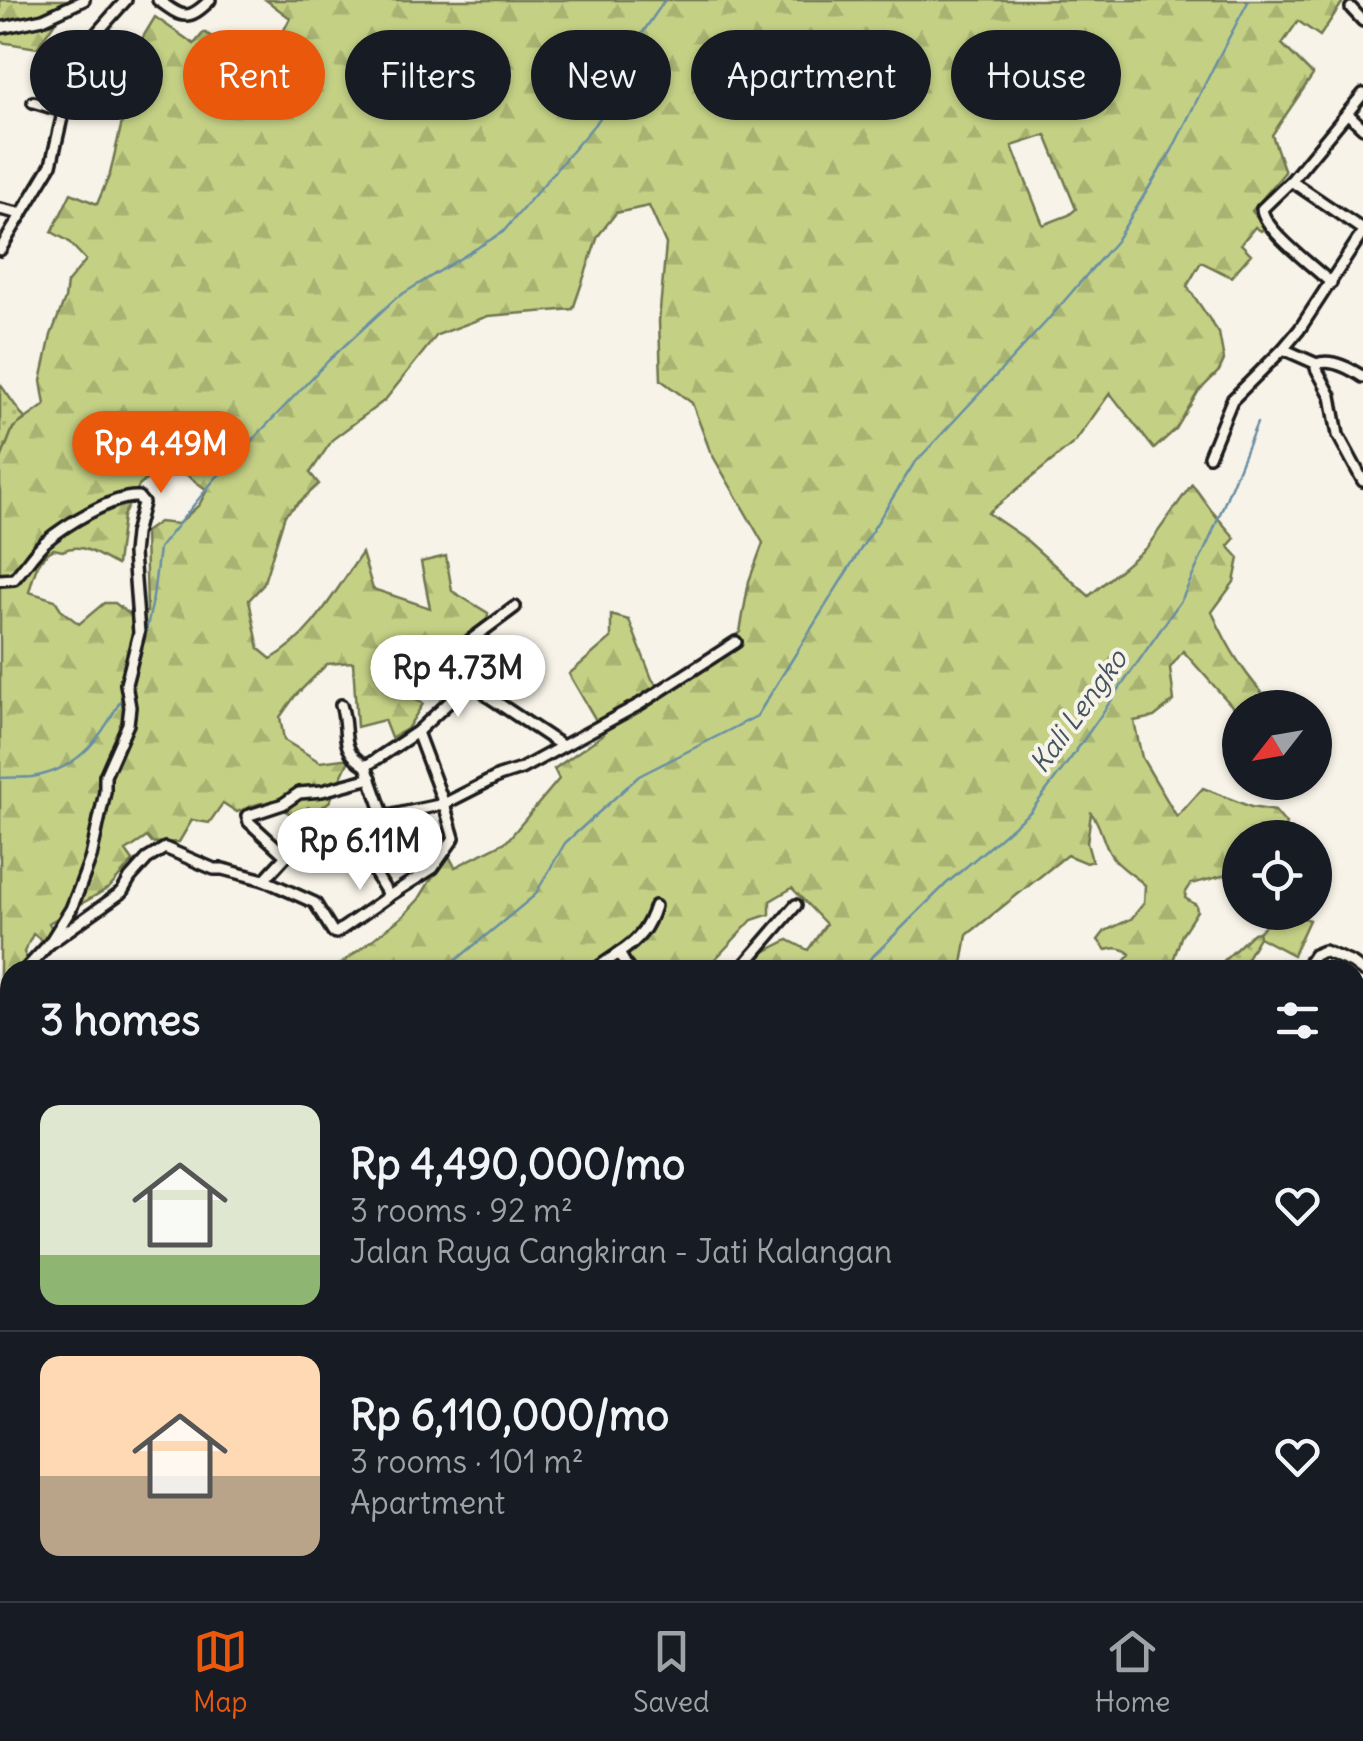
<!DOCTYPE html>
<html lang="en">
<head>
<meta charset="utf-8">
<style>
  :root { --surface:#171b24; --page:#242831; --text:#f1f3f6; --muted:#9ea1a6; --line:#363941; --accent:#ea580c }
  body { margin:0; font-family:Delius,sans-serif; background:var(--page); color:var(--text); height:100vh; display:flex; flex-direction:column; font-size:38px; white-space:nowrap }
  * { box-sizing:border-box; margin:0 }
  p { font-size:32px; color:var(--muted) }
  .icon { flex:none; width:55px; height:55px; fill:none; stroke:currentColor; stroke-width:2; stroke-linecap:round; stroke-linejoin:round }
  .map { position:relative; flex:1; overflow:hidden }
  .drawer { position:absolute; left:0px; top:960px; width:1365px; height:642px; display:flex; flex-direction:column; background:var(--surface); border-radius:30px 30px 0 0; box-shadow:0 2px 8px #0004 }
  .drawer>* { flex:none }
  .hud { position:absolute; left:30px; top:30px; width:1305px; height:90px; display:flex; gap:20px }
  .needle { width:65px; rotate:239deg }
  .controls { position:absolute; left:1222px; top:690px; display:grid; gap:20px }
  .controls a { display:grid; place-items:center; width:110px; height:110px; border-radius:50%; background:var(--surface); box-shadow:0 2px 8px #0004; font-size:50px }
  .price { position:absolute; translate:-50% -85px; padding:0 22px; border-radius:35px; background:#fff; color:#222; font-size:32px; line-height:65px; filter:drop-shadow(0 2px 5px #0008) }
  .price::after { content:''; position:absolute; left:50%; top:60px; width:30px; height:22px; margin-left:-15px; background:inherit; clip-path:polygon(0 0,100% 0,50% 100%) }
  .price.current { background:var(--accent); color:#fff }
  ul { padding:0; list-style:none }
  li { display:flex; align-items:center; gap:30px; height:250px; padding:0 40px }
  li+li { border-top:2px solid var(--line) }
  li span { display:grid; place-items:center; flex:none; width:280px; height:200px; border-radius:20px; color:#555 }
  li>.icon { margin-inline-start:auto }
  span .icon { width:120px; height:120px; fill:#fffc; stroke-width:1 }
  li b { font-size:42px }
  h2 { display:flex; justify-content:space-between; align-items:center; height:120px; padding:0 40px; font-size:42px }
  .chip { padding:0 35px; border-radius:45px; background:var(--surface); box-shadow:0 2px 8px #0004; font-size:35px; line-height:90px }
  .chip.current { background:var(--accent); color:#fff }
  .tabs { display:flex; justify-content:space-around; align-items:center; height:140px; border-top:2px solid var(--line); background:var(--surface); font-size:28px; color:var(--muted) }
  .tabs a { display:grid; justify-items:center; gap:5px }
  .tabs .current { color:var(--accent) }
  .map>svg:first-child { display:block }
</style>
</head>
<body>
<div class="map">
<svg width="1363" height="1601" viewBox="0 0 1363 1601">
  <defs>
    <pattern id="forest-firs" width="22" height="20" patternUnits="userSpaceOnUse" patternTransform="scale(2.5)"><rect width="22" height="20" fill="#c4d185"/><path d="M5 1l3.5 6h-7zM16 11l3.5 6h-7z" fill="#a8b372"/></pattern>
    <pattern id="park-dots" width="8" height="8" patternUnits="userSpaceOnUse" patternTransform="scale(2.5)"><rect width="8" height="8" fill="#c4d185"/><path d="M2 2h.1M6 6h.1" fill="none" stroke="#a8b372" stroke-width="1.8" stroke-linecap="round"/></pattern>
  </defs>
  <rect width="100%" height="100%" fill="#f7f3e8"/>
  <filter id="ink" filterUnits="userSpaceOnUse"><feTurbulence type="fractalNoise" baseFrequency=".01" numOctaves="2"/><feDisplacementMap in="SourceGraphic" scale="20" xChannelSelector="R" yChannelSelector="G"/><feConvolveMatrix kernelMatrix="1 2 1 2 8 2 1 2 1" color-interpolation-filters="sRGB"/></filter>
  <g filter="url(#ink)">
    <g fill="url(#forest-firs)" stroke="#707650" stroke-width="2.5" fill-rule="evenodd">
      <polygon points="0,0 72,0 67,4 37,48 0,42"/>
      <path d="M266,0H1344L1320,36L1298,21L1282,44L1313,75L1272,135L1285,172L1252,211L1266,227L1261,231L1255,227L1241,244L1251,254L1231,277L1201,262L1187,286L1219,333L1224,360L1219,371L1198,392L1176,429L1154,449L1110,393L1075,442L988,513L1023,537L1089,596L1147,547L1192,484L1211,510L1235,538L1228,546L1239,558L1234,582L1212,612C1229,650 1246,677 1275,707L1240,708V715L1183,651L1170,668L1174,701L1154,717L1134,721L1142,758L1177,817L1203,788L1251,807L1275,811L1286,824L1281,837L1240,838V882L1226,875L1191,884L1186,892L1185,898L1196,905L1197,911L1182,934L1173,961L1162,968L1151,965L1144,970H1109L1123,963L1130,954C1123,947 1115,947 1106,950L1098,940L1105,931L1131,919L1144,903L1145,885C1135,876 1121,868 1113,858C1102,844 1102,825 1091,813L1087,843L1092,861L1086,863L1067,855L967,935L961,970H751L764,952L788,940L808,950L826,924L792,888L770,901V914L752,920L705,970H589L584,962L570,970H550L543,961L530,970H333L402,917L419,899L436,871L430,845L440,839L455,867L507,841L559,779L554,769L604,734L569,674L611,638V615L629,620L652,679L661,691L740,632L749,581L763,543L710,451L692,403L661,380L659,321L666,244L649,206L616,213L598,236L573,309L488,316L437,335L385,400L333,439L310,473L319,484L285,515L263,585L249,600L259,649L271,659C312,636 335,591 362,553L373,589L430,608L421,562L446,556L452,591L488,613L486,633L468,650V678L423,677L405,646L383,653C389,682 397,689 423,704L407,729L391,738L384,720L357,727L353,662L327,664L295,696L280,717L284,740L320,762L350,758L330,801L316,812L308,807L297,818C268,800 269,798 237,812L223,803L209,823L192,820L179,842L152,843L147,837L126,851L133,861L110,887L49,923L53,931L43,941L33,934L24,952L31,970H10V1275H0V461L13,428L45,405L41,381L51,335L65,299L67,283L86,260L68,241L52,232L71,193L97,204L110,174L130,87L123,67L125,47H137L155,17L194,44L204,32L303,90L322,67L279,40L290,18ZM1046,135L1076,209L1069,215L1043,225L1012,146ZM168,461L207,490L199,505L178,524L159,522L145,532L147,612L129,614L115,603H104L79,624L62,611L55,600L29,592C34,575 37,557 54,549L62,551C84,541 97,556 117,565L123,516L139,486Z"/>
      <polygon points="1275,913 1292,913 1309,920 1293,955 1259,937 1258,932 1273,918"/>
      <polygon points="0,1500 10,1500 10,1592 123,1593 121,1595 123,1601 0,1601"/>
      <polygon points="1355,1566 1363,1567 1363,1601 1236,1601 1240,1593 1355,1592"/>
      <polygon points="770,1592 778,1601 551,1601 544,1593"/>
      <polygon points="978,1592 1146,1593 1141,1601 936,1601 930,1593 966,1593 972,1598"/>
      <polygon points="341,1593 344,1596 341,1601 236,1601 230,1593"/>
    </g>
    <g fill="url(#park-dots)" stroke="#707650" stroke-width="2.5">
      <polygon points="0,384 25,419 13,428 0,461"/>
      <polygon points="1258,932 1259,937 1247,958 1258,966 1256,970 1214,970 1253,933"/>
    </g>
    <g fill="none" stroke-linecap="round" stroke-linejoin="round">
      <g stroke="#698ea4" stroke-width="2.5">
        <polyline points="130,683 140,657 152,605 159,548 214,480 328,361 396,298 503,232 600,118 641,35 665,0"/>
        <path d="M0,778C11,777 22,778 32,777C82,769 102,735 124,694"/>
        <polyline points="444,970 535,895 565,843 639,776 757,716 913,465 1046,322 1116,241 1172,150 1217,60 1249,0"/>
        <polyline points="859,970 946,884 1031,811 1071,758 1182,599 1211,536 1257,423"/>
        <polyline points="0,1234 10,1225"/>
        <polyline points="76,1601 84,1592"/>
        <polyline points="719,1601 726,1592"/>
      </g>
      <defs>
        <g id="minor">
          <path d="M158,0C182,17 187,23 210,0"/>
          <polyline points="1351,8 1363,21"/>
          <polyline points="0,28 43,19 84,0"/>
          <polyline points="33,102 63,111"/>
          <polyline points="1347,113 1363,128"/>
          <polyline points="1291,181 1363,230"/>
          <polyline points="0,209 22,214"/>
          <polyline points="0,250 51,165 67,96 80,59 94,36 126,0"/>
          <path d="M1331,283C1313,266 1265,231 1262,209L1291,181L1363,94"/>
          <path d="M1283,349L1317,364C1331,358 1351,369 1363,377"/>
          <polyline points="1317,364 1316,368 1331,396 1338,435 1363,481"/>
          <polyline points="1209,456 1232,400 1283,349 1299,330 1363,232"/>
          <path d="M0,580L14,579C25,567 33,553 45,542C64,526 113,495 138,497L143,503L135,534L133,554L139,633L126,684L130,707L128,724L105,776V792L91,857L81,884L71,909L49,944L25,970"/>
          <polyline points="515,607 468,642 464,652 468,672 489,697 561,745"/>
          <path d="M341,705C350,731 337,749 366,766"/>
          <polyline points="384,817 366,766 417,732 473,680"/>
          <polyline points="286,856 249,822 247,816 283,804 299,793 322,791 371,778"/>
          <polyline points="264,880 315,903 333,932 336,933 389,896 346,825"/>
          <polyline points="389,896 433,868 454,838 444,804 417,732"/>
          <polyline points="49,944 122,892 130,878 147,859 165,848 214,869 223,869 264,880 286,856 311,837 346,825 444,804 499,776 521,769 640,704 736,642"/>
          <path d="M619,953C639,940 648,928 655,906"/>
          <polyline points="594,970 619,953 629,970"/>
          <polyline points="740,970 796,905"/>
          <polyline points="1304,970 1314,955 1324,951 1352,963 1363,971"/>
          <polyline points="1355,1011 1363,1016"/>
          <polyline points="1355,1098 1363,1078"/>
          <polyline points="1355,1134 1363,1139"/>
          <polyline points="1355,1181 1363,1186"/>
          <polyline points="1355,1221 1363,1206"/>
          <polyline points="0,1323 10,1320"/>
          <polyline points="0,1402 10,1396"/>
          <polyline points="1355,1533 1363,1533"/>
          <polyline points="357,1592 365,1601"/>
          <polyline points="882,1592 890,1601"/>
          <polyline points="978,1592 988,1601"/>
          <polyline points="1146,1592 1158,1601"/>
          <polyline points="612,1601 619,1592"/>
          <polyline points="911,1601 920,1592"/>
          <polyline points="1229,1601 1232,1592"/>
        </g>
      </defs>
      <use href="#minor" stroke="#1c1c1c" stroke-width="16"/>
      <use href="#minor" stroke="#f7f3e8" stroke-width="9"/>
    </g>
  </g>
  <g text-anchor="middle" stroke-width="8" stroke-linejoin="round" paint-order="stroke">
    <g font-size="28" font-style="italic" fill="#435560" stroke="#f7f3e8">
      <text transform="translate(1078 711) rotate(-54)" y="10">Kali Lengko</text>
    </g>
  </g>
</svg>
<div class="controls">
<a><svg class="needle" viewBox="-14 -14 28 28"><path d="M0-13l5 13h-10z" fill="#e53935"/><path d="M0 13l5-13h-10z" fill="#9ea1a6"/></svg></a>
<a><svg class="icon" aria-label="locate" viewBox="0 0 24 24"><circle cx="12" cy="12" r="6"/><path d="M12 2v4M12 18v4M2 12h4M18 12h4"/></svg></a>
</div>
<b class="price current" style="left:161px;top:496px">Rp 4.49M</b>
<b class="price" style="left:458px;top:720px">Rp 4.73M</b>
<b class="price" style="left:360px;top:893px">Rp 6.11M</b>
<div class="hud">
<a class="chip">Buy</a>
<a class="chip current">Rent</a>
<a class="chip">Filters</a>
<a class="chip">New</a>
<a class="chip">Apartment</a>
<a class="chip">House</a>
</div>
<section class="drawer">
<h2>3 homes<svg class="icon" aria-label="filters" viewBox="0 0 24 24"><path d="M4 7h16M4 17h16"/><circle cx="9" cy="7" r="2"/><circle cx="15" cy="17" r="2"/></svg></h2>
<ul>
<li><span style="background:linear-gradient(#dfe7d0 75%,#8fb573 0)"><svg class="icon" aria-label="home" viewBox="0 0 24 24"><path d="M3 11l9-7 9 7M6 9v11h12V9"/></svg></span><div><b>Rp 4,490,000/mo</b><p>3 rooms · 92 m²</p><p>Jalan Raya Cangkiran - Jati Kalangan</p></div><svg class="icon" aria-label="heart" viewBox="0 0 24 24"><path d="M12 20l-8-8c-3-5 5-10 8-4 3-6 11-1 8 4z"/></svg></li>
<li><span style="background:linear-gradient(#ffd9b3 60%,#b9a48a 0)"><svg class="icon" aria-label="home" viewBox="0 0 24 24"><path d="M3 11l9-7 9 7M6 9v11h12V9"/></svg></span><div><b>Rp 6,110,000/mo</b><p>3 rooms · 101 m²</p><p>Apartment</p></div><svg class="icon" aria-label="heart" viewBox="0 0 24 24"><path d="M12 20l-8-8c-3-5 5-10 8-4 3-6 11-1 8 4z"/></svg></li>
</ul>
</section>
</div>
<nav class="tabs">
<a class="current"><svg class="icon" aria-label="map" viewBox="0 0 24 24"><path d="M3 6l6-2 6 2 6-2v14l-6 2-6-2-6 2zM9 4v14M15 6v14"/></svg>Map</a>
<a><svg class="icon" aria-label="saved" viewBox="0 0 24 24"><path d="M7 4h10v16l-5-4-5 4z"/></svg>Saved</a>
<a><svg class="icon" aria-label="home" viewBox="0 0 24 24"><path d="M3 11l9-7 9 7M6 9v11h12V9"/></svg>Home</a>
</nav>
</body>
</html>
